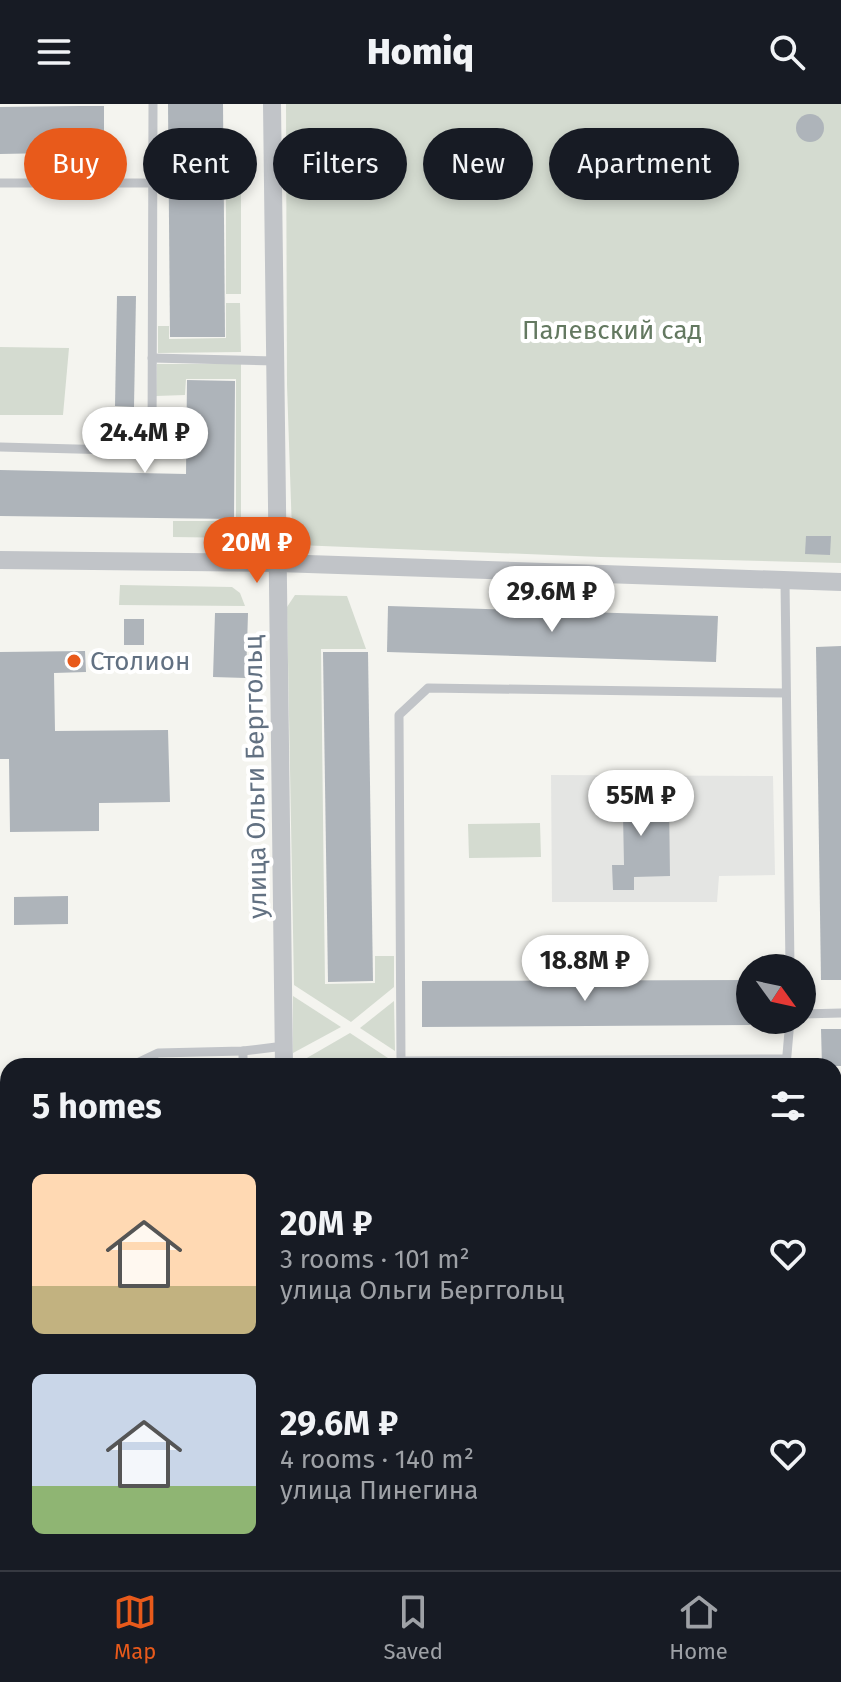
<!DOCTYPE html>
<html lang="en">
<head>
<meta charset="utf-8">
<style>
  :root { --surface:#171b24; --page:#20242c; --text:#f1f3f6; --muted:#9ea1a6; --line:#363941; --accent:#e85a1b }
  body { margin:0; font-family:"Fira Sans",sans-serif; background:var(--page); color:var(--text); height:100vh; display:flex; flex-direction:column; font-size:30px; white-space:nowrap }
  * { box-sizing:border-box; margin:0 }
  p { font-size:26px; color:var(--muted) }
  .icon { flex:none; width:44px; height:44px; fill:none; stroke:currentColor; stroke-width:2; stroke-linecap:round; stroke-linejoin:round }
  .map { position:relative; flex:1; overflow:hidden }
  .drawer { position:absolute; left:0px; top:954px; width:842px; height:512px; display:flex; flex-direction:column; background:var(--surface); border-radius:24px 24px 0 0; box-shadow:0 4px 12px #0003 }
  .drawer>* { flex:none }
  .guide { position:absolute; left:24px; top:24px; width:794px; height:72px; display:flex; gap:16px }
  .needle { width:52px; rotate:123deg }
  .controls { position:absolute; left:736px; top:850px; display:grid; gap:16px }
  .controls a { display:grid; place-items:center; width:80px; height:80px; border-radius:50%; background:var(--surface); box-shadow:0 4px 12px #0003; font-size:40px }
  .price { position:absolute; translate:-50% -68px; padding:0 18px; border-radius:28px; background:#fff; color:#222; font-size:26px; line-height:52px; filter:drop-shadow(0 2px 4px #0008) }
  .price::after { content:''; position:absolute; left:50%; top:48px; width:24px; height:18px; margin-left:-12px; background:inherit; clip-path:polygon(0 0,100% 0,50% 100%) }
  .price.active { background:var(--accent); color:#fff }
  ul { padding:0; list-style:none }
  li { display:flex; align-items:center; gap:24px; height:200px; padding:0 32px }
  li span { display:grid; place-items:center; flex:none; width:224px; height:160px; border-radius:12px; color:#555 }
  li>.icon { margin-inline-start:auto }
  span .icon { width:96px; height:96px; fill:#fffc; stroke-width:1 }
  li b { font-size:34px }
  h2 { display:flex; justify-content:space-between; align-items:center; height:96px; padding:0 32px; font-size:34px }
  .tag { padding:0 28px; border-radius:36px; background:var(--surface); box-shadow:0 4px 12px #0003; font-size:28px; line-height:72px }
  .tag.active { background:var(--accent); color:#fff }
  header { display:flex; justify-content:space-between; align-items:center; height:104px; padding:0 32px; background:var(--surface); font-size:36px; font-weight:800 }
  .dock { display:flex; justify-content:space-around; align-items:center; height:112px; border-top:2px solid var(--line); background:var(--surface); font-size:22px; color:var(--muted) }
  .dock a { display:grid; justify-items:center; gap:4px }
  .dock .active { color:var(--accent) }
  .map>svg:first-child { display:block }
</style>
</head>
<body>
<header><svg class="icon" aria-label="menu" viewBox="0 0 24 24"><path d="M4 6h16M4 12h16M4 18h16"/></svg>Homiq<svg class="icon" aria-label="search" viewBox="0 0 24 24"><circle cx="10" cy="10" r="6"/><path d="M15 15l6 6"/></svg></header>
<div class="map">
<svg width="841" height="1466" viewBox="0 0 841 1466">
  <rect width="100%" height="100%" fill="#f4f4ef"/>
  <g fill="#e4e5e3">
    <polygon points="551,671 773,672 775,771 719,772 717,798 552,798"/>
    <polygon points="468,1458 752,1458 753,1466 468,1466"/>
  </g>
  <g fill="#d4dbd0">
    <polygon points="286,0 841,0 841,459 601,453 297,441 292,428 287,281"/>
    <rect x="226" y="33" width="15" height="157"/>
    <polygon points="226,199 240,199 241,248 158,249 158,222 169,222 169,235 226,234"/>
    <polygon points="0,243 69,244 63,311 0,311"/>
    <polygon points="157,260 241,260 241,434 173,433 173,417 236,417 236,275 186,275 185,291 156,292"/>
    <polygon points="120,481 232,483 240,489 245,502 119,501"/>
    <polygon points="295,491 347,492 366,545 321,545 325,880 375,879 375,852 394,852 394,883 351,918 294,881 287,503"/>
    <polygon points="540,719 541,753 469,754 468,720"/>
    <polygon points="293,892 341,923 293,949"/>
    <polygon points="394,897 395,947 360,924"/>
    <polygon points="350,929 394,958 395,962 293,962"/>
    <rect x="306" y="1458" width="118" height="8"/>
  </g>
  <g fill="#aeb4ba">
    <polygon points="168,0 223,0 225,233 170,233"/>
    <polygon points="79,2 104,2 104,48 0,50 0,3"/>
    <circle cx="810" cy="24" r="14"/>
    <polygon points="117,192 136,192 134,303 115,302"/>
    <polygon points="187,276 235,277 234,415 0,412 0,366 186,370"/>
    <polygon points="806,432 831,432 830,451 805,450"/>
    <polygon points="388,502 718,512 716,558 387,548"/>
    <polygon points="215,509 248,509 246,574 213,573"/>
    <rect x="124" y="515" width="20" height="26"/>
    <polygon points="841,542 841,876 821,876 816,543"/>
    <polygon points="85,547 86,568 54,569 55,627 168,626 170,698 99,699 99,727 10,728 9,655 0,655 0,548"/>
    <polygon points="323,548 368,548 373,877 328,878"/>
    <polygon points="610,683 634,683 634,698 669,697 670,772 634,773 634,786 613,786 612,761 624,761 623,710 610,710"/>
    <polygon points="68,792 68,820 14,821 14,793"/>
    <polygon points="750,876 750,921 422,923 422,877"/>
    <polygon points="821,925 841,925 841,962 822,962"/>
  </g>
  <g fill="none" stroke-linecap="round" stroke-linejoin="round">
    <g stroke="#c1c4c8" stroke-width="9">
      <polyline points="0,79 153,79"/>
      <polyline points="152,254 275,257"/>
      <polyline points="0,343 152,347 153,0"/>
      <polyline points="785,477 790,864"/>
      <polyline points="802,910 841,909"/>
      <polyline points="243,947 243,962"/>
      <polyline points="786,955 401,957 399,611 428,584 786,589"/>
      <polyline points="137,962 137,959 158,949 243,947 284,942"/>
      <polyline points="786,962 790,916"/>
      <polyline points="0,1167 3,1178"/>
      <polyline points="834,1283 841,1283"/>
      <polyline points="797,1458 797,1466"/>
    </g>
    <g stroke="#c1c4c8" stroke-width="18">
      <polyline points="272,0 284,962"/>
      <polyline points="0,456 278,459 841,478"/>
      <polyline points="283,1458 283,1466"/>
    </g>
    <g stroke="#a3a8ae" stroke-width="6" stroke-dasharray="12 6" stroke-linecap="butt">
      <polyline points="0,1062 8,1076"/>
      <polyline points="105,1458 106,1466"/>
    </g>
  </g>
  <circle fill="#e85a1b" stroke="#fff" stroke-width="3" cx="74" cy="557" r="8"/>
  <g text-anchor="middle" stroke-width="8" stroke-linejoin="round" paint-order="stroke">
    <g font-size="26" fill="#647961" stroke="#fff">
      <text x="612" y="235">Палевский сад</text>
    </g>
    <g font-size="26" fill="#627182" stroke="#fff" text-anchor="start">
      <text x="90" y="566">Столион</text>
    </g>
    <g font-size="26" fill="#627182" stroke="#fff">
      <text transform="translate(255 673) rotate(-91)" y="9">улица Ольги Берггольц</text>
    </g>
  </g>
</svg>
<div class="controls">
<a><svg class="needle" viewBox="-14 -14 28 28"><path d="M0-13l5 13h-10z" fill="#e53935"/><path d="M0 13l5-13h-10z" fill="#9ea1a6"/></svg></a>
</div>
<b class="price" style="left:145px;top:371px">24.4M ₽</b>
<b class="price active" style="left:257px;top:481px">20M ₽</b>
<b class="price" style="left:552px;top:530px">29.6M ₽</b>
<b class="price" style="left:641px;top:734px">55M ₽</b>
<b class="price" style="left:585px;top:899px">18.8M ₽</b>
<div class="guide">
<a class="tag active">Buy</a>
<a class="tag">Rent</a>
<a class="tag">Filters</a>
<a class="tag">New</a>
<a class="tag">Apartment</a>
</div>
<section class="drawer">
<h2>5 homes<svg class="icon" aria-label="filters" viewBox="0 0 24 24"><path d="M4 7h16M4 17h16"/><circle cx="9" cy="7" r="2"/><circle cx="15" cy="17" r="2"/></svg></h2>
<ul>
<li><span style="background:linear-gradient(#ffd9b3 70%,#c2b280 0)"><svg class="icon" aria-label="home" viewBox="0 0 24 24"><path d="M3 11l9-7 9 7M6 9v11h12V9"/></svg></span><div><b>20M ₽</b><p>3 rooms · 101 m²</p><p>улица Ольги Берггольц</p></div><svg class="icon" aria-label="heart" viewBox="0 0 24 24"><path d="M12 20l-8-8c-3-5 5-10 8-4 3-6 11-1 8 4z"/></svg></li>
<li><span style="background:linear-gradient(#c9d6e8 70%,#8fb573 0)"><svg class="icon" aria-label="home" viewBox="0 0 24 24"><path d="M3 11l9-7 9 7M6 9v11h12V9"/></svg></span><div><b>29.6M ₽</b><p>4 rooms · 140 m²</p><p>улица Пинегина</p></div><svg class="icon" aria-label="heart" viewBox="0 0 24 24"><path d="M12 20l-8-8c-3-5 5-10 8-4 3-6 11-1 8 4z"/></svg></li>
</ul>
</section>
</div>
<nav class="dock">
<a class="active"><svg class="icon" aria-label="map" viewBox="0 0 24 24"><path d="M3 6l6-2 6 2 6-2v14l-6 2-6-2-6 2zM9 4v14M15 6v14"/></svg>Map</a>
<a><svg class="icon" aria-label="saved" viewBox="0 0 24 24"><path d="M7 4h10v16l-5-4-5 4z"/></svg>Saved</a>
<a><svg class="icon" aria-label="home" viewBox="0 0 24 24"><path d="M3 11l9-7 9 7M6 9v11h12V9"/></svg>Home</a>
</nav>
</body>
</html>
